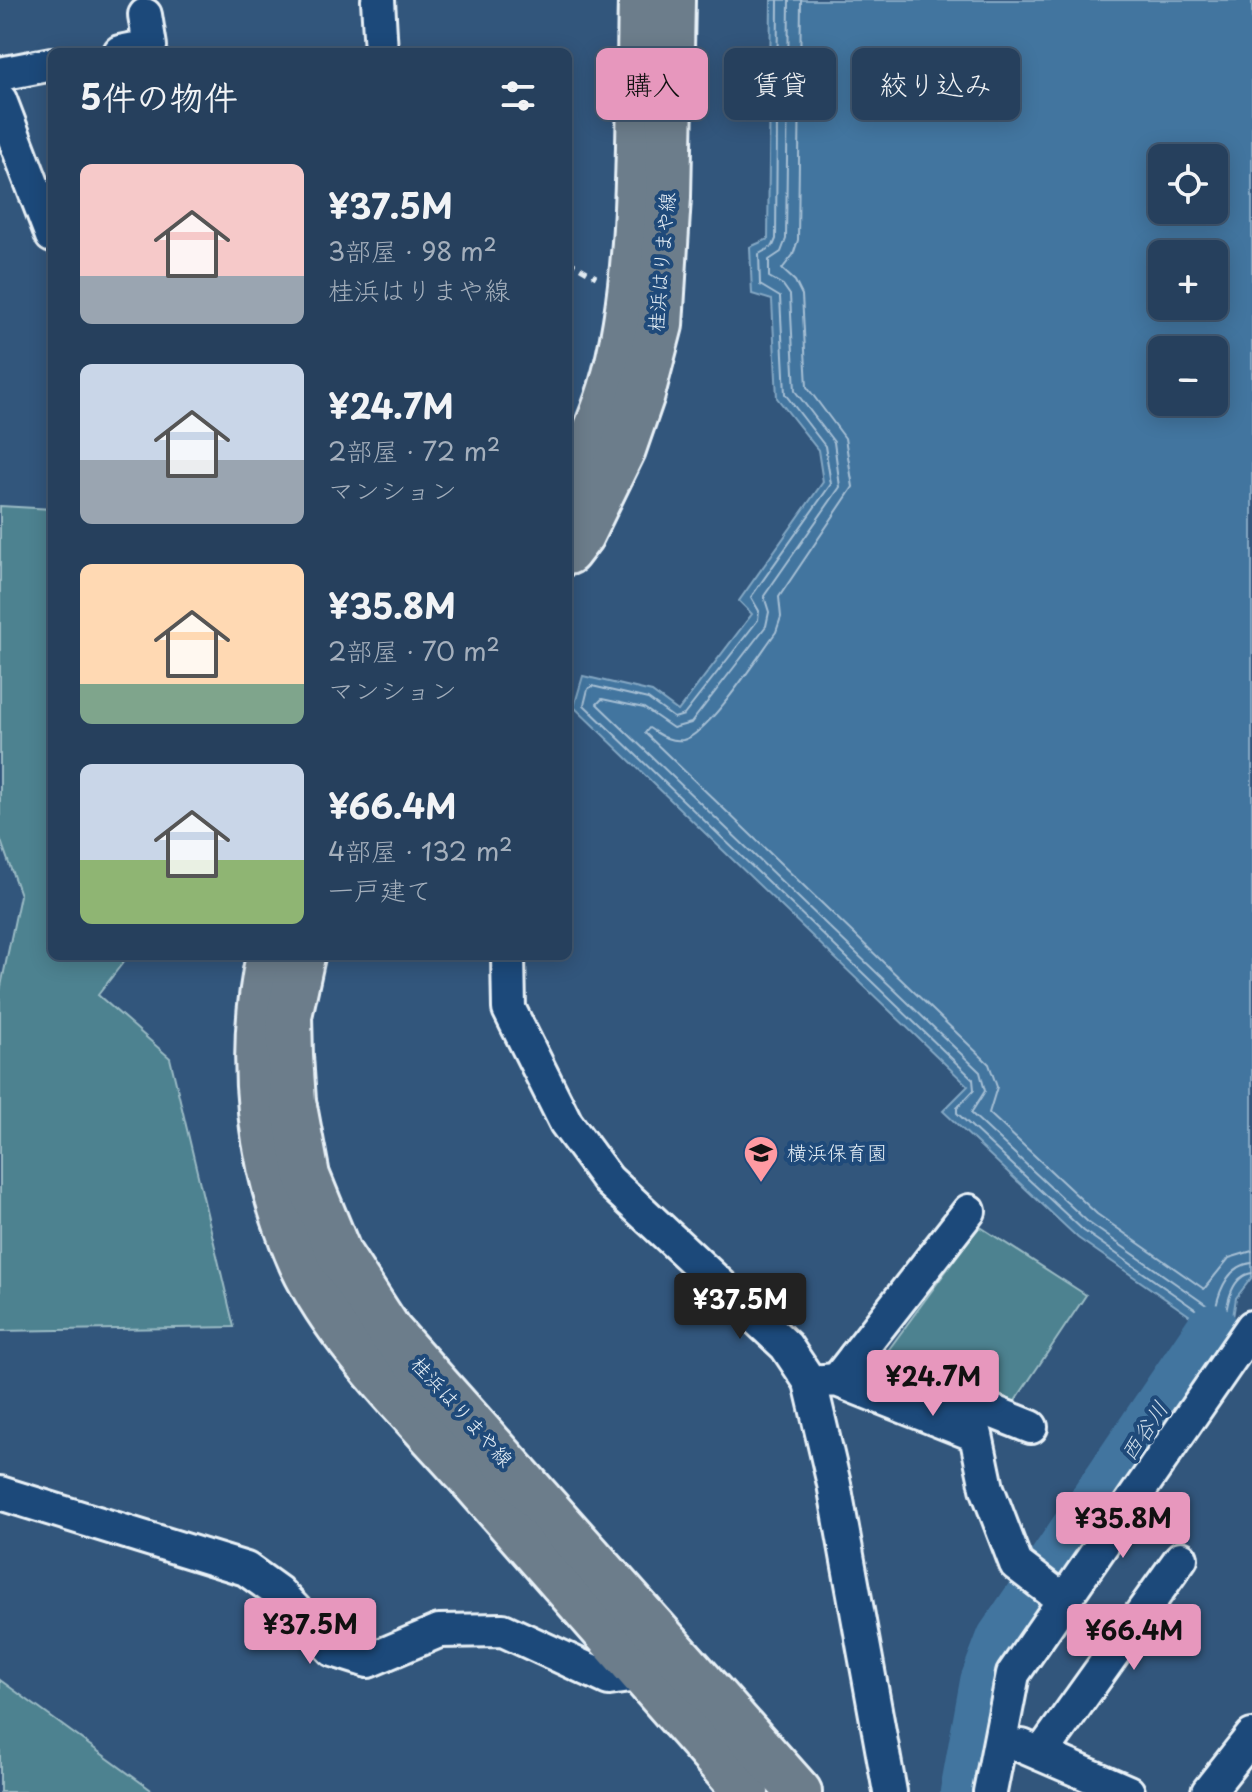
<!DOCTYPE html>
<html lang="ja">
<head>
<meta charset="utf-8">
<style>
  :root { --surface:#26405d; --page:#2e4763; --text:#f1f3f6; --muted:#a4afbc; --line:#425972; --accent:#e797bd }
  body { margin:0; font-family:"Playpen Sans","Klee One",sans-serif; background:var(--page); color:var(--text); height:100vh; display:flex; flex-direction:column; font-size:30px; white-space:nowrap }
  * { box-sizing:border-box; margin:0 }
  p { font-size:26px; color:var(--muted) }
  .icon { flex:none; width:44px; height:44px; fill:none; stroke:currentColor; stroke-width:2; stroke-linecap:round; stroke-linejoin:round }
  .map { position:relative; flex:1; overflow:hidden }
  .details { position:absolute; left:48px; top:48px; width:524px; height:912px; display:flex; flex-direction:column; background:var(--surface); border-radius:12px; box-shadow:0 4px 20px #0003,0 0 0 2px var(--line) }
  .details>* { flex:none }
  .top-card { position:absolute; left:596px; top:48px; width:536px; height:72px; display:flex; gap:16px }
  .buttons { position:absolute; left:1148px; top:144px; display:grid; gap:16px }
  .buttons a { display:grid; place-items:center; width:80px; height:80px; border-radius:12px; background:var(--surface); box-shadow:0 4px 20px #0003,0 0 0 2px var(--line); font-size:40px }
  .price { position:absolute; translate:-50% -68px; padding:0 18px; border-radius:8px; background:var(--accent); color:#111; font-size:26px; line-height:52px; filter:drop-shadow(0 2px 4px #0008) }
  .price::after { content:''; position:absolute; left:50%; top:48px; width:24px; height:18px; margin-left:-12px; background:inherit; clip-path:polygon(0 0,100% 0,50% 100%) }
  .price.on { background:#222; color:#fff }
  ul { padding:0; list-style:none }
  li { display:flex; align-items:center; gap:24px; height:200px; padding:0 32px }
  li span { display:grid; place-items:center; flex:none; width:224px; height:160px; border-radius:12px; color:#555 }
  li>.icon { margin-inline-start:auto }
  span .icon { width:96px; height:96px; fill:#fffc; stroke-width:1 }
  li b { font-size:34px }
  h2 { display:flex; justify-content:space-between; align-items:center; height:96px; padding:0 32px; font-size:34px }
  .chip { padding:0 28px; border-radius:12px; background:var(--surface); box-shadow:0 4px 20px #0003,0 0 0 2px var(--line); font-size:28px; line-height:72px }
  .chip.on { background:var(--accent); color:#111 }
  .map>svg:first-child { display:block }
</style>
</head>
<body>
<div class="map">
<svg width="1252" height="1792" viewBox="0 0 1252 1792">
  <rect width="100%" height="100%" fill="#32567c"/>
  <filter id="ink" filterUnits="userSpaceOnUse"><feTurbulence type="fractalNoise" baseFrequency=".0125" numOctaves="2"/><feDisplacementMap in="SourceGraphic" scale="16" xChannelSelector="R" yChannelSelector="G"/><feConvolveMatrix kernelMatrix="1 2 1 2 8 2 1 2 1" color-interpolation-filters="sRGB"/></filter>
  <g filter="url(#ink)">
    <g fill="#4d8290" stroke="#9abac4" stroke-width="2">
      <polygon points="0,506 52,509 52,956 128,956 98,995 170,1058 234,1327 0,1331 0,991 20,895 0,838"/>
      <polygon points="979,1226 1086,1295 1011,1407 884,1356"/>
      <polygon points="0,1680 154,1792 0,1792"/>
    </g>
    <path fill="#42759f" stroke="#84a7c3" stroke-width="2" fill-rule="evenodd" d="M771,0H1252V1277L1236,1298L1229,1343L1078,1238L943,1111L968,1086L574,707L583,676L652,692L678,711L752,614L739,601L823,482L818,450L777,398L772,300L752,294L750,247L768,239ZM1162,158H1214V210H1162ZM1162,254H1214V306H1162ZM1162,350H1214V402H1162Z"/>
    <g fill="none" stroke-linecap="round" stroke-linejoin="round">
      <g stroke="#a6bfd4" stroke-width="2">
        <path d="M778,0L776,239L773,246L759,254L760,285L780,297L785,394L825,446L831,484L751,597L759,611L758,620L684,715L674,718L648,699L592,686L588,689L584,705L973,1079L974,1090L957,1108V1113L1084,1231L1219,1326L1224,1324C1227,1306 1230,1276 1252,1273"/>
        <path d="M789,0L786,239L781,252L769,260V277L783,285L790,295L795,391L834,442L840,487L764,596L769,612L766,626L691,723L673,728L644,708L602,699L597,704L980,1072L985,1091L971,1113L1089,1223L1212,1309L1216,1307C1220,1288 1230,1265 1252,1263"/>
        <path d="M801,0L798,240L793,255L782,269L795,281L802,295L807,387L845,438L853,487L779,597L781,617L776,632C759,655 708,735 683,740C669,742 660,735 649,728L645,733L989,1064L997,1087L989,1113L1097,1214L1204,1289L1229,1258L1252,1251"/>
      </g>
      <polyline stroke="#42759f" stroke-width="54" points="967,1792 987,1682 1003,1640 1212,1331"/>
      <defs>
        <g id="street">
          <polyline points="378,0 381,52"/>
          <polyline points="120,52 150,46 145,15"/>
          <polyline points="0,74 52,64"/>
          <polyline points="0,100 52,236"/>
          <polyline points="508,956 509,1009 566,1123 608,1180 786,1346 810,1382 834,1484 890,1792"/>
          <polyline points="855,1357 1031,1427"/>
          <polyline points="837,1380 969,1211"/>
          <polyline points="810,1382 837,1380 976,1435 987,1488 1016,1564 1062,1599"/>
          <polyline points="0,1493 246,1569 278,1592 333,1650 368,1661 439,1631 503,1630 609,1679 643,1674"/>
          <polyline points="1022,1746 1128,1792"/>
          <polyline points="1041,1754 1181,1558"/>
          <polyline points="990,1792 1013,1674 1252,1327"/>
          <polyline points="1208,1792 1252,1736"/>
        </g>
        <g id="primary">
          <path d="M568,490C585,457 600,425 611,389C645,275 638,120 641,0"/>
          <polyline points="568,552 581,535 623,449 642,394 660,325 668,197 672,0"/>
          <path d="M269,956C247,1058 259,1168 302,1264C337,1339 411,1411 466,1473C559,1580 653,1686 746,1792"/>
          <polyline points="302,956 289,1016 290,1056 293,1101 307,1176 339,1254 389,1331 799,1792"/>
        </g>
      </defs>
      <use href="#street" stroke="#e8f1f8" stroke-width="38"/>
      <use href="#primary" stroke="#e8f1f8" stroke-width="50"/>
      <polyline stroke="#e8f1f8" stroke-width="5" stroke-dasharray="8 6" stroke-linecap="butt" points="568,261 596,277"/>
      <use href="#street" stroke="#1f4a7a" stroke-width="32"/>
      <use href="#primary" stroke="#6c7d8b" stroke-width="44"/>
    </g>
  </g>
  <defs>
    <symbol id="school-pin" viewBox="-11 -11 22 30"><path d="M0 17L-7.5 6A9.5 9.5 0 1 1 7.5 6Z" fill="#ff9aa2" stroke="#1f4a7a"/><path d="M0-5L7-2L0 1L-7-2ZM-4 1L0 2.5L4 1V4Q0 6-4 4Z" fill="#111"/></symbol>
  </defs>
  <g fill-rule="evenodd">
    <use href="#school-pin" x="741" y="1133" width="40" height="54"/>
  </g>
  <g text-anchor="middle" stroke-width="8" stroke-linejoin="round" paint-order="stroke">
    <g font-size="20" fill="#e8f1f8" stroke="#1f4a7a">
      <text transform="translate(662 262) rotate(-85)" y="7">桂浜はりまや線</text>
      <text transform="translate(462 1412) rotate(48)" y="7">桂浜はりまや線</text>
    </g>
    <g font-size="20" fill="#e8f1f8" stroke="#1f4a7a" text-anchor="start">
      <text x="787" y="1160">横浜保育園</text>
    </g>
    <g font-size="22" font-style="italic" fill="#cfdeeb" stroke="#1f4a7a">
      <text transform="translate(1144 1431) rotate(-56)" y="8">西谷川</text>
    </g>
  </g>
</svg>
<div class="buttons">
<a><svg class="icon" aria-label="locate" viewBox="0 0 24 24"><circle cx="12" cy="12" r="6"/><path d="M12 2v4M12 18v4M2 12h4M18 12h4"/></svg></a>
<a>+</a>
<a>−</a>
</div>
<b class="price on" style="left:740px;top:1341px">¥37.5M</b>
<b class="price" style="left:933px;top:1418px">¥24.7M</b>
<b class="price" style="left:1123px;top:1560px">¥35.8M</b>
<b class="price" style="left:310px;top:1666px">¥37.5M</b>
<b class="price" style="left:1134px;top:1672px">¥66.4M</b>
<div class="top-card">
<a class="chip on">購入</a>
<a class="chip">賃貸</a>
<a class="chip">絞り込み</a>
</div>
<section class="details">
<h2>5件の物件<svg class="icon" aria-label="filters" viewBox="0 0 24 24"><path d="M4 7h16M4 17h16"/><circle cx="9" cy="7" r="2"/><circle cx="15" cy="17" r="2"/></svg></h2>
<ul>
<li><span style="background:linear-gradient(#f6c9c9 70%,#9aa5b1 0)"><svg class="icon" aria-label="home" viewBox="0 0 24 24"><path d="M3 11l9-7 9 7M6 9v11h12V9"/></svg></span><div><b>¥37.5M</b><p>3部屋 · 98 m²</p><p>桂浜はりまや線</p></div></li>
<li><span style="background:linear-gradient(#c9d6e8 60%,#9aa5b1 0)"><svg class="icon" aria-label="home" viewBox="0 0 24 24"><path d="M3 11l9-7 9 7M6 9v11h12V9"/></svg></span><div><b>¥24.7M</b><p>2部屋 · 72 m²</p><p>マンション</p></div></li>
<li><span style="background:linear-gradient(#ffd9b3 75%,#7fa58c 0)"><svg class="icon" aria-label="home" viewBox="0 0 24 24"><path d="M3 11l9-7 9 7M6 9v11h12V9"/></svg></span><div><b>¥35.8M</b><p>2部屋 · 70 m²</p><p>マンション</p></div></li>
<li><span style="background:linear-gradient(#c9d6e8 60%,#8fb573 0)"><svg class="icon" aria-label="home" viewBox="0 0 24 24"><path d="M3 11l9-7 9 7M6 9v11h12V9"/></svg></span><div><b>¥66.4M</b><p>4部屋 · 132 m²</p><p>一戸建て</p></div></li>
</ul>
</section>
</div>
</body>
</html>
